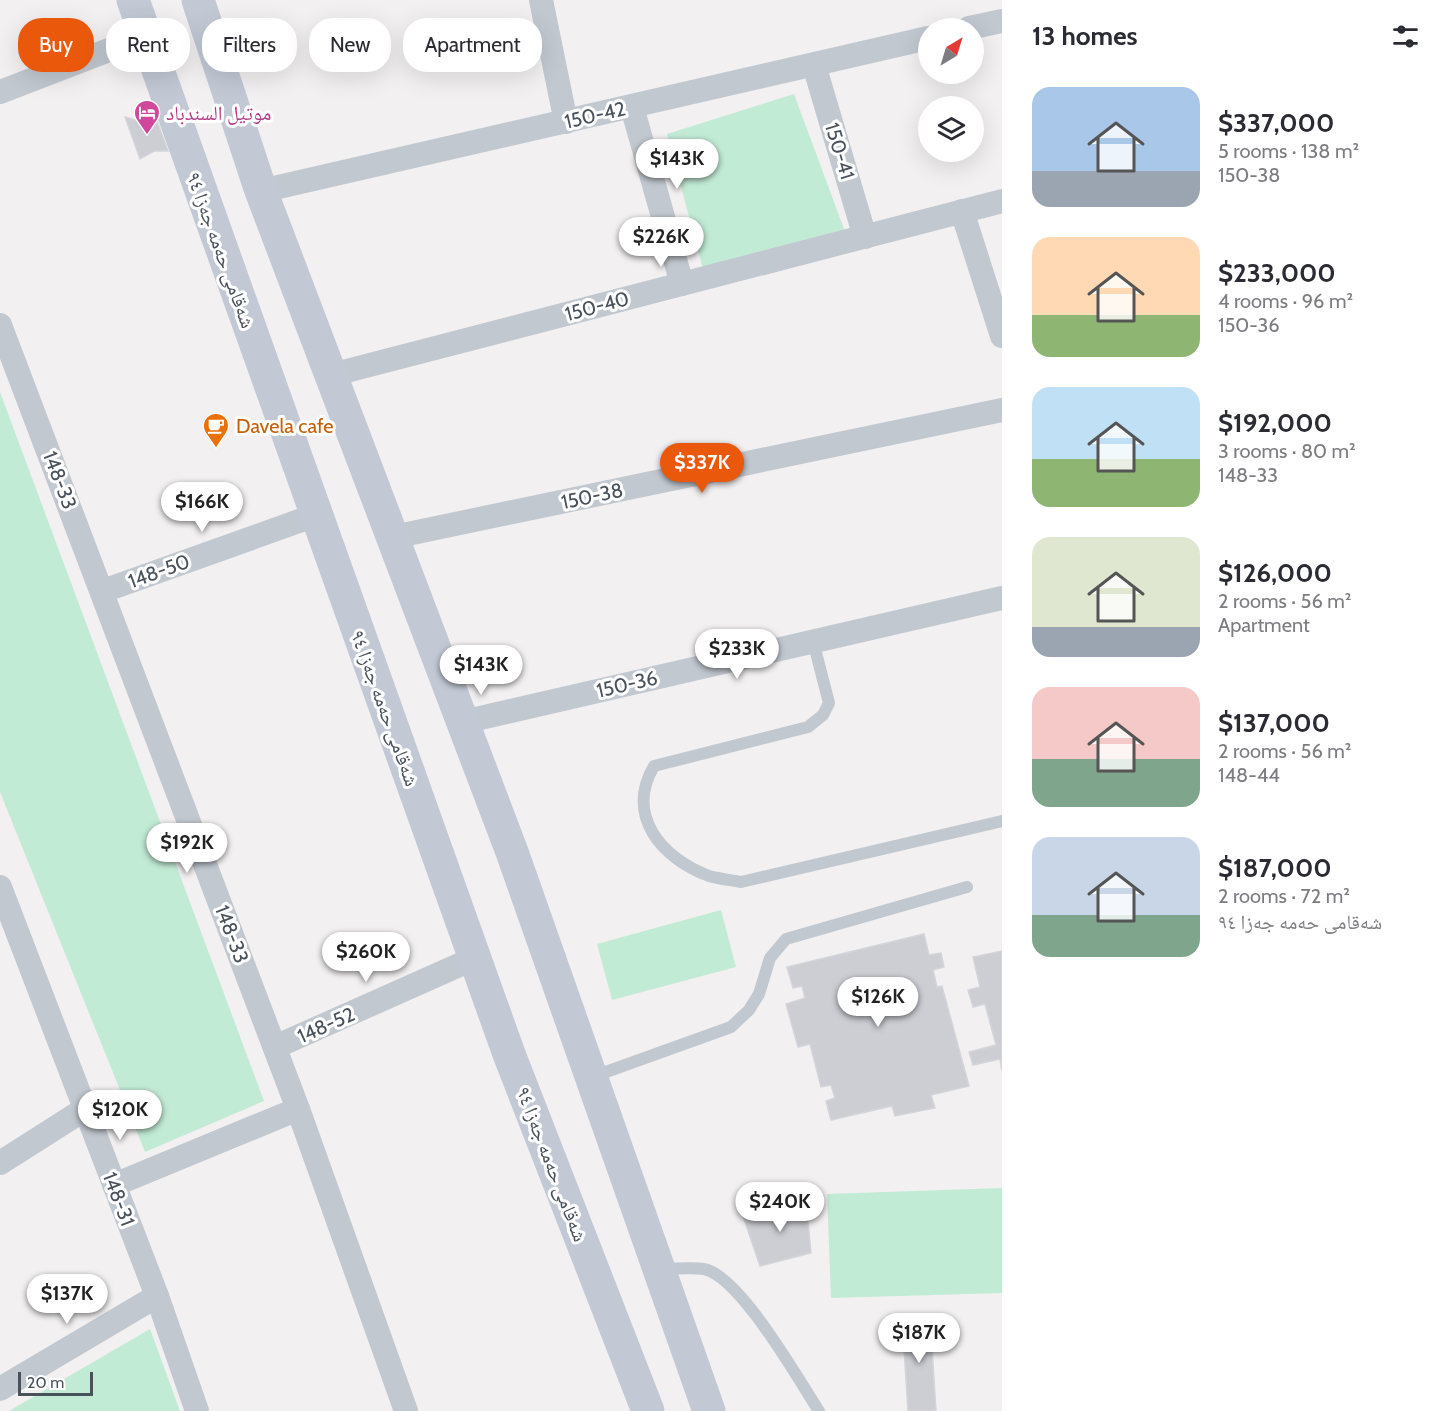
<!DOCTYPE html>
<html lang="en">
<head>
<meta charset="utf-8">
<style>
  :root { --surface:#fff; --page:#f2f2f3; --text:#2b2b33; --muted:#7c7c81; --accent:#ea580c }
  body { margin:0; font-family:Cabin,"Noto Naskh Arabic",sans-serif; background:var(--page); color:var(--text); height:100vh; display:flex; flex-direction:column; font-size:22px; white-space:nowrap }
  * { box-sizing:border-box; margin:0 }
  p { font-size:20px; color:var(--muted) }
  .icon { flex:none; width:33px; height:33px; fill:none; stroke:currentColor; stroke-width:2; stroke-linecap:round; stroke-linejoin:round }
  .map { position:relative; flex:1; overflow:hidden }
  .sheet { display:flex; flex-direction:column; background:var(--surface); width:450px }
  .sheet>* { flex:none }
  .banner { position:absolute; left:18px; top:18px; width:570px; height:54px; display:flex; gap:12px }
  .needle { width:39px; rotate:38deg }
  .fabs { position:absolute; left:918px; top:18px; display:grid; gap:12px }
  .fabs a { display:grid; place-items:center; width:66px; height:66px; border-radius:50%; background:var(--surface); box-shadow:0 6px 24px #0002; font-size:30px }
  .scale { position:absolute; left:18px; bottom:15px; width:75px; box-sizing:border-box; padding-left:6px; border:3px solid #49515b; border-top:0; font-size:16px; line-height:21px; white-space:nowrap; color:#49515b; -webkit-text-stroke:4px #fff; paint-order:stroke }
  .price { position:absolute; translate:-50% -51px; padding:0 14px; border-radius:21px; background:#fff; color:#222; font-size:20px; line-height:39px; filter:drop-shadow(0 2px 3px #0008) }
  .price::after { content:''; position:absolute; left:50%; top:36px; width:18px; height:14px; margin-left:-9px; background:inherit; clip-path:polygon(0 0,100% 0,50% 100%) }
  .price.selected { background:var(--accent); color:#fff }
  ul { padding:0; list-style:none }
  li { display:flex; align-items:center; gap:18px; height:150px; padding:0 30px }
  li span { display:grid; place-items:center; flex:none; width:168px; height:120px; border-radius:18px; color:#555 }
  li>.icon { margin-inline-start:auto }
  span .icon { width:72px; height:72px; fill:#fffc; stroke-width:1 }
  li b { font-size:26px }
  h2 { display:flex; justify-content:space-between; align-items:center; height:72px; padding:0 30px; font-size:26px }
  .pill { padding:0 21px; border-radius:24px; background:var(--surface); box-shadow:0 6px 24px #0002; font-size:21px; line-height:54px }
  .pill.selected { background:var(--accent); color:#fff }
  main { display:flex; flex:1; min-height:0 }
  .map>svg:first-child { display:block }
</style>
</head>
<body>
<main>
<div class="map">
<svg width="1002" height="1411" viewBox="0 0 1002 1411">
  <rect width="100%" height="100%" fill="#f2f0f0"/>
  <g fill="#c2ebd6">
    <polygon points="794,94 847,237 704,273 667,134"/>
    <polygon points="0,392 264,1101 145,1152 0,792"/>
    <polygon points="721,910 736,967 612,1000 597,944"/>
    <polygon points="1002,1188 1002,1293 831,1298 827,1194"/>
    <polygon points="150,1329 180,1411 9,1411"/>
  </g>
  <g fill="#cdced4" stroke="#d4d5da" stroke-width="1.5">
    <polygon points="152,107 168,151 154,151 140,159 125,117 142,122"/>
    <polygon points="924,934 929,955 941,953 944,967 933,970 937,987 942,986 969,1086 931,1095 935,1108 895,1116 892,1106 831,1120 826,1101 835,1098 831,1085 821,1087 810,1044 798,1047 786,1004 805,998 802,986 793,988 787,967"/>
    <polygon points="1002,951 1002,1071 1000,1059 973,1065 969,1052 996,1045 985,1004 973,1007 968,990 980,987 973,957"/>
    <polygon points="806,1200 811,1253 760,1266 743,1216"/>
    <polygon points="930,1316 936,1411 908,1411 902,1317"/>
  </g>
  <g fill="none" stroke-linecap="round" stroke-linejoin="round">
    <g stroke="#c2c8d0" stroke-width="12">
      <path d="M813,641L829,703L823,715L808,727L654,766C625,815 661,858 709,876C719,879 731,880 741,882L1002,821"/>
      <polyline points="592,1077 731,1027 749,1010 759,994 770,958 786,939 967,887"/>
      <path d="M663,1269C676,1269 691,1267 704,1269C740,1276 798,1379 819,1411"/>
    </g>
    <g stroke="#c2c8d0" stroke-width="24">
      <polyline points="541,0 566,122"/>
      <polyline points="969,28 1002,21"/>
      <polyline points="814,65 865,237"/>
      <polyline points="0,92 145,36"/>
      <polyline points="632,107 682,284"/>
      <polyline points="261,191 928,38"/>
      <polyline points="962,211 1002,336"/>
      <polyline points="0,325 298,1109 406,1411"/>
      <polyline points="331,375 1002,201"/>
      <polyline points="393,537 1002,410"/>
      <polyline points="103,591 316,515"/>
      <polyline points="463,722 1002,598"/>
      <polyline points="0,887 157,1296 197,1411"/>
      <polyline points="275,1047 475,958"/>
      <polyline points="0,1163 85,1109"/>
      <polyline points="114,1185 298,1109"/>
      <polyline points="0,1389 157,1296"/>
    </g>
    <g stroke="#c2c9d5" stroke-width="33">
      <polyline points="133,0 509,1054 648,1411"/>
      <polyline points="198,0 261,191 512,852 709,1411"/>
    </g>
  </g>
  <defs>
    <symbol id="hotel-pin" viewBox="-11 -11 22 30"><path d="M0 17L-7.5 6A9.5 9.5 0 1 1 7.5 6Z" fill="#d1479c" stroke="#fff"/><path d="M-6-4.5h1.5V1H6V5H4.5V3h-9V5H-6ZM-4 0a1.8 1.8 0 1 1 3.6 0ZM.5 0V-2.5h3Q6-2.5 6 0Z" fill="#fff"/></symbol>
    <symbol id="cafe-pin" viewBox="-11 -11 22 30"><path d="M0 17L-7.5 6A9.5 9.5 0 1 1 7.5 6Z" fill="#e8710a" stroke="#fff"/><path d="M-5.5-4.5H6V0H3Q3 3.5 0 3.5H-2.5Q-5.5 3.5-5.5 0ZM3-3.2v2h1.7v-2ZM-6 4.5H4V6H-6Z" fill="#fff"/></symbol>
  </defs>
  <g fill-rule="evenodd">
    <use href="#hotel-pin" x="132" y="98" width="30" height="40"/>
    <use href="#cafe-pin" x="201" y="411" width="30" height="40"/>
  </g>
  <g text-anchor="middle" stroke-width="6" stroke-linejoin="round" paint-order="stroke">
    <g font-size="20" fill="#b23c85" stroke="#fff" text-anchor="start">
      <text x="166" y="120">موتيل السندباد</text>
    </g>
    <g font-size="20" fill="#49515b" stroke="#fff">
      <text transform="translate(595 115) rotate(-13)" y="7">150-42</text>
      <text transform="translate(840 151) rotate(73)" y="7">150-41</text>
      <text transform="translate(221 250) rotate(70)" y="7">شەقامی حەمە جەزا ٩٤</text>
      <text transform="translate(597 306) rotate(-15)" y="7">150-40</text>
      <text transform="translate(60 480) rotate(69)" y="7">148-33</text>
      <text transform="translate(592 496) rotate(-12)" y="7">150-38</text>
      <text transform="translate(159 571) rotate(-20)" y="7">148-50</text>
      <text transform="translate(627 684) rotate(-13)" y="7">150-36</text>
      <text transform="translate(385 708) rotate(70)" y="7">شەقامی حەمە جەزا ٩٤</text>
      <text transform="translate(232 934) rotate(69)" y="7">148-33</text>
      <text transform="translate(326 1025) rotate(-24)" y="7">148-52</text>
      <text transform="translate(552 1164) rotate(69)" y="7">شەقامی حەمە جەزا ٩٤</text>
      <text transform="translate(119 1199) rotate(69)" y="7">148-31</text>
    </g>
    <g font-size="20" fill="#c56008" stroke="#fff" text-anchor="start">
      <text x="236" y="433">Davela cafe</text>
    </g>
  </g>
</svg>
<div class="fabs">
<a><svg class="needle" viewBox="-14 -14 28 28"><path d="M0-13l5 13h-10z" fill="#e53935"/><path d="M0 13l5-13h-10z" fill="#7c7c81"/></svg></a>
<a><svg class="icon" aria-label="layers" viewBox="0 0 24 24"><path d="M12 4l9 5-9 5-9-5zM3 14l9 5 9-5"/></svg></a>
</div>
<div class="scale">20 m</div>
<b class="price" style="left:677px;top:190px">$143K</b>
<b class="price" style="left:661px;top:268px">$226K</b>
<b class="price selected" style="left:702px;top:494px">$337K</b>
<b class="price" style="left:202px;top:533px">$166K</b>
<b class="price" style="left:737px;top:680px">$233K</b>
<b class="price" style="left:481px;top:696px">$143K</b>
<b class="price" style="left:187px;top:874px">$192K</b>
<b class="price" style="left:366px;top:983px">$260K</b>
<b class="price" style="left:878px;top:1028px">$126K</b>
<b class="price" style="left:120px;top:1141px">$120K</b>
<b class="price" style="left:780px;top:1233px">$240K</b>
<b class="price" style="left:67px;top:1325px">$137K</b>
<b class="price" style="left:919px;top:1364px">$187K</b>
<div class="banner">
<a class="pill selected">Buy</a>
<a class="pill">Rent</a>
<a class="pill">Filters</a>
<a class="pill">New</a>
<a class="pill">Apartment</a>
</div>
</div>
<section class="sheet">
<h2>13 homes<svg class="icon" aria-label="filters" viewBox="0 0 24 24"><path d="M4 7h16M4 17h16"/><circle cx="9" cy="7" r="2"/><circle cx="15" cy="17" r="2"/></svg></h2>
<ul>
<li><span style="background:linear-gradient(#a9c7e8 70%,#9aa5b1 0)"><svg class="icon" aria-label="home" viewBox="0 0 24 24"><path d="M3 11l9-7 9 7M6 9v11h12V9"/></svg></span><div><b>$337,000</b><p>5 rooms · 138 m²</p><p>150-38</p></div></li>
<li><span style="background:linear-gradient(#ffd9b3 65%,#8fb573 0)"><svg class="icon" aria-label="home" viewBox="0 0 24 24"><path d="M3 11l9-7 9 7M6 9v11h12V9"/></svg></span><div><b>$233,000</b><p>4 rooms · 96 m²</p><p>150-36</p></div></li>
<li><span style="background:linear-gradient(#bfe0f5 60%,#8fb573 0)"><svg class="icon" aria-label="home" viewBox="0 0 24 24"><path d="M3 11l9-7 9 7M6 9v11h12V9"/></svg></span><div><b>$192,000</b><p>3 rooms · 80 m²</p><p>148-33</p></div></li>
<li><span style="background:linear-gradient(#dfe7d0 75%,#9aa5b1 0)"><svg class="icon" aria-label="home" viewBox="0 0 24 24"><path d="M3 11l9-7 9 7M6 9v11h12V9"/></svg></span><div><b>$126,000</b><p>2 rooms · 56 m²</p><p>Apartment</p></div></li>
<li><span style="background:linear-gradient(#f6c9c9 60%,#7fa58c 0)"><svg class="icon" aria-label="home" viewBox="0 0 24 24"><path d="M3 11l9-7 9 7M6 9v11h12V9"/></svg></span><div><b>$137,000</b><p>2 rooms · 56 m²</p><p>148-44</p></div></li>
<li><span style="background:linear-gradient(#c9d6e8 65%,#7fa58c 0)"><svg class="icon" aria-label="home" viewBox="0 0 24 24"><path d="M3 11l9-7 9 7M6 9v11h12V9"/></svg></span><div><b>$187,000</b><p>2 rooms · 72 m²</p><p>شەقامی حەمە جەزا ٩٤</p></div></li>
</ul>
</section>
</main>
</body>
</html>
